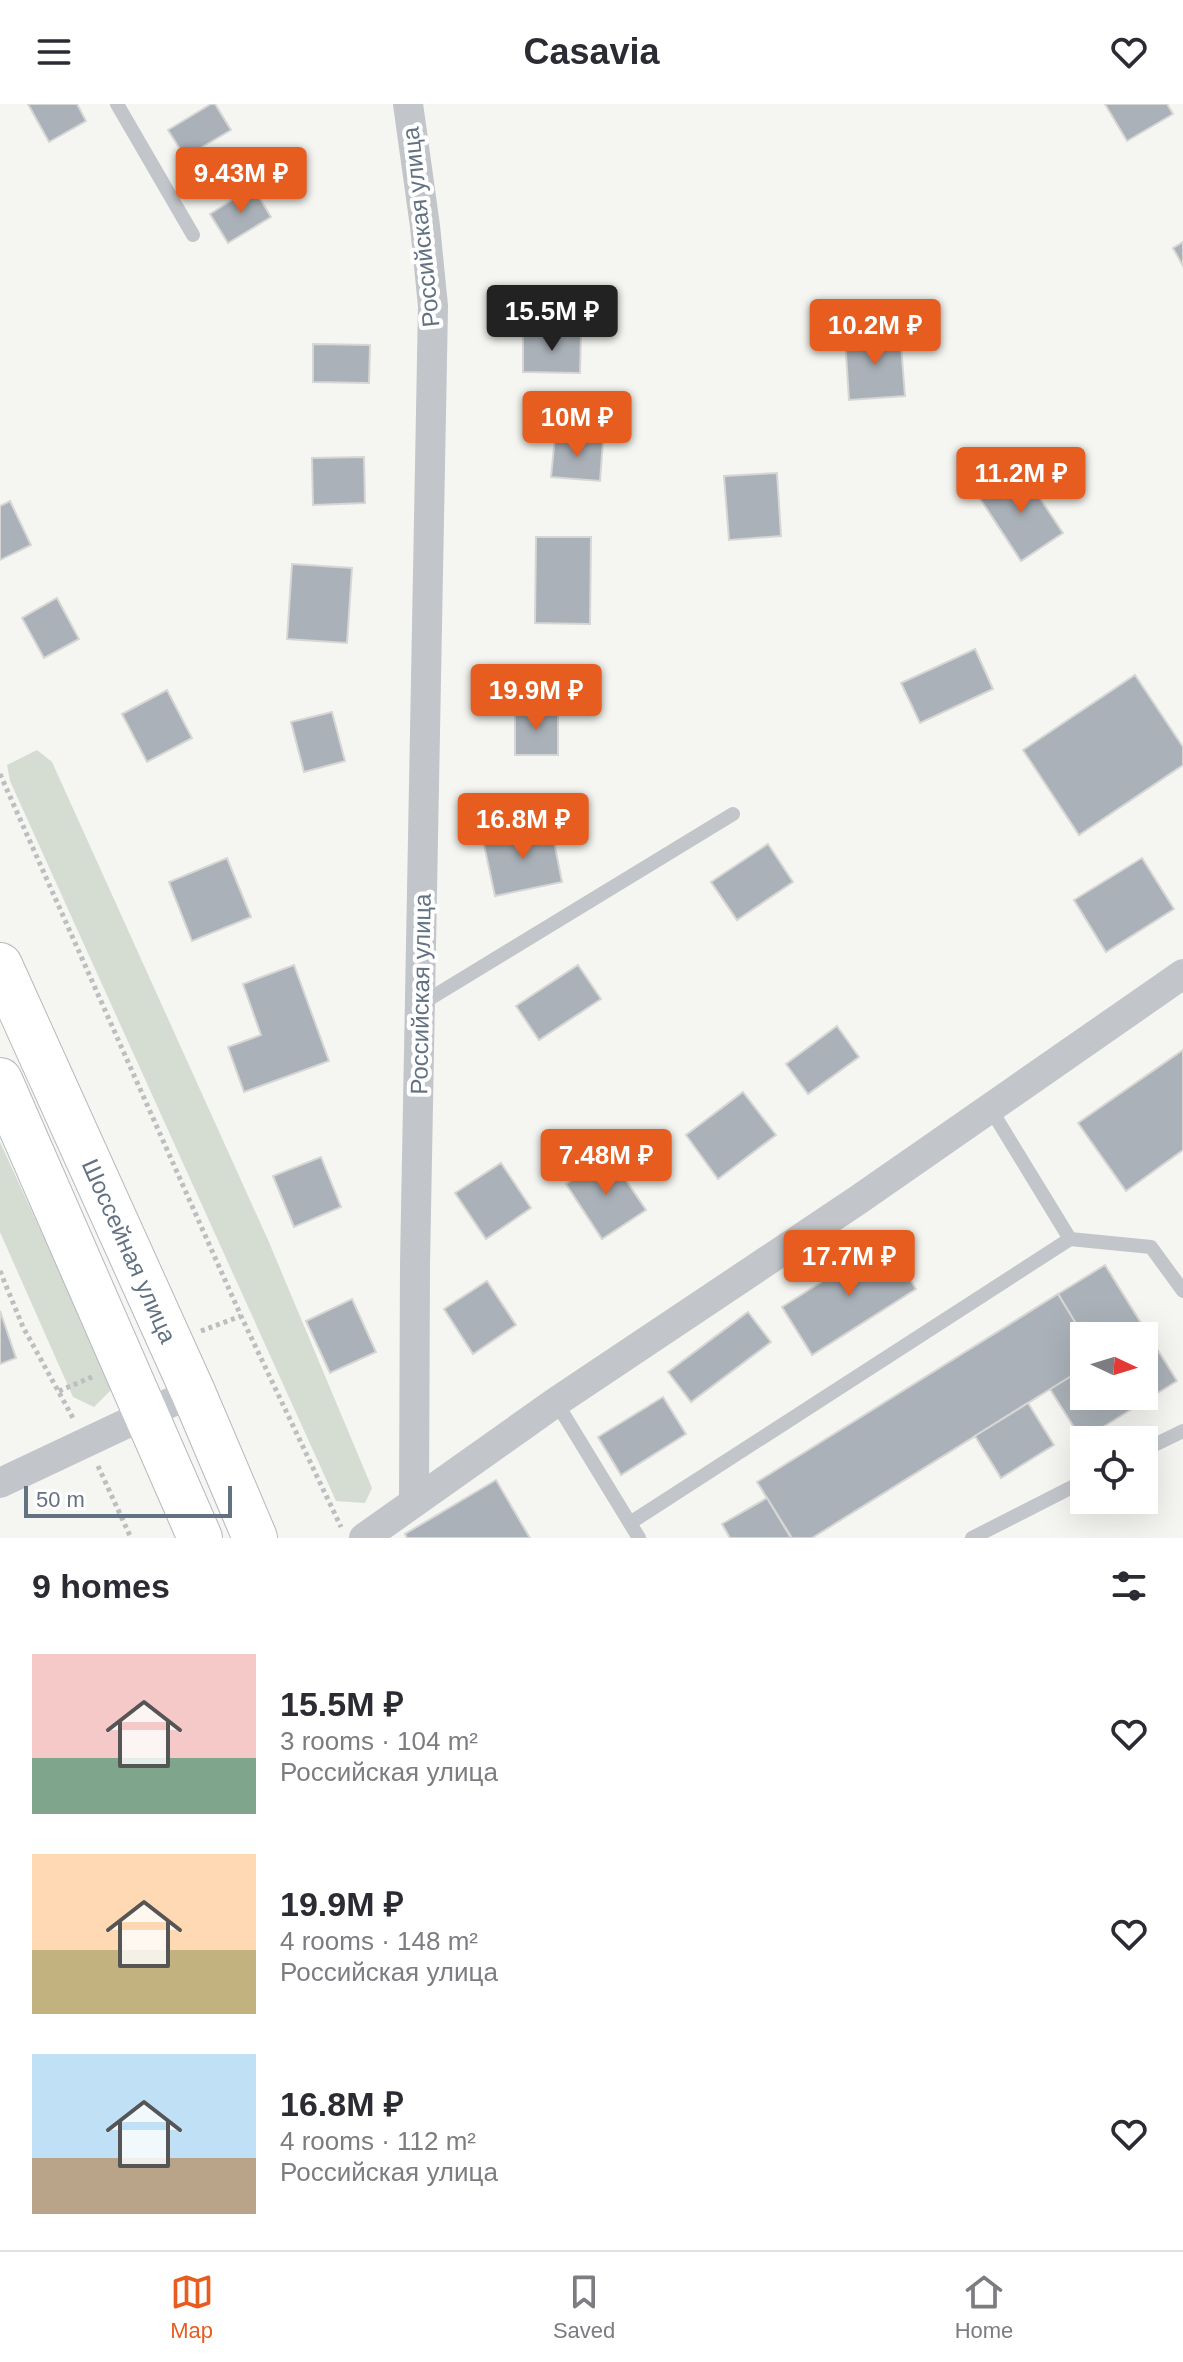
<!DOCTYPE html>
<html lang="en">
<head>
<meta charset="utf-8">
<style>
  :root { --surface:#fff; --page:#f2f2f3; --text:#2b2b33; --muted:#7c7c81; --line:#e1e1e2; --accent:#e75c1f }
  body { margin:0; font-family:Arial,sans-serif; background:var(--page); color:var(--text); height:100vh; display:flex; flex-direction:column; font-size:30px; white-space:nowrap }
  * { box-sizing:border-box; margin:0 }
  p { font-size:26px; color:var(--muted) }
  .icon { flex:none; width:44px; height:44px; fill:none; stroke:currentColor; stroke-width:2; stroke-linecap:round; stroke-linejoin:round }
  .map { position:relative; height:1434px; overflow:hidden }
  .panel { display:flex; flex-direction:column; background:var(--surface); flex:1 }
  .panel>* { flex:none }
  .needle { width:52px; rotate:94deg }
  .controls { position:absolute; left:1070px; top:1218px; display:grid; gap:16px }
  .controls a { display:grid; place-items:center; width:88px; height:88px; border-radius:0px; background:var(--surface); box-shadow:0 8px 32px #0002; font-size:40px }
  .scale { position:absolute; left:24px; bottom:20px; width:208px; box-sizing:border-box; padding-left:8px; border:4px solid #637283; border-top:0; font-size:22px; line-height:28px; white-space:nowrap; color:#637283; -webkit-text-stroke:6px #fff; paint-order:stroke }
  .price { position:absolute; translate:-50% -68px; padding:0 18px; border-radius:8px; background:var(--accent); color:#fff; font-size:26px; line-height:52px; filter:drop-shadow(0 2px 4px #0008) }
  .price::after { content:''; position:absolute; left:50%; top:48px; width:24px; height:18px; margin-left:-12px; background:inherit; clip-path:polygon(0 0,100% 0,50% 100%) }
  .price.on { background:#222; color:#fff }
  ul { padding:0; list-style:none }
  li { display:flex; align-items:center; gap:24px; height:200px; padding:0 32px }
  li span { display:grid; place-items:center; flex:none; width:224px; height:160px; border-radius:0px; color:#555 }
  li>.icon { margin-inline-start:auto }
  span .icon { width:96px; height:96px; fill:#fffc; stroke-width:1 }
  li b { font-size:34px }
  h2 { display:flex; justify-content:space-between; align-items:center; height:96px; padding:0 32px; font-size:34px }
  header { display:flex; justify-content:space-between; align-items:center; height:104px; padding:0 32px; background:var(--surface); font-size:36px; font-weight:800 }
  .tabs { display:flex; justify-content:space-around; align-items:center; height:112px; border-top:2px solid var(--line); background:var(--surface); font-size:22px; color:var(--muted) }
  .tabs a { display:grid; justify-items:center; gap:4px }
  .tabs .on { color:var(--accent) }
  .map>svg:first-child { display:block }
</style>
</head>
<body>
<header><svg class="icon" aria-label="menu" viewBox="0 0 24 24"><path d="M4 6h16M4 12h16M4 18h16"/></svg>Casavia<svg class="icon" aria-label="heart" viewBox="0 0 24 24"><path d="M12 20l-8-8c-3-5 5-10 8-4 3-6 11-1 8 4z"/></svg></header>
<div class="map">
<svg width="1183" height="1434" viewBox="0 0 1183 1434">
  <rect width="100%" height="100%" fill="#f5f5f1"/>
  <g fill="#d5dcd2">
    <polygon points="37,646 52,658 268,1136 372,1384 365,1399 336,1397 10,677 7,661"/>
    <polygon points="0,1038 113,1284 94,1303 73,1293 0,1128"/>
  </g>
  <g fill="#aab1b8" stroke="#d6d6d4" stroke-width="2">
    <polygon points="28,0 77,0 86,17 49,38"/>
    <polygon points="211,0 215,0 231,26 185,53 168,26"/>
    <polygon points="1105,0 1167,0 1173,10 1127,37"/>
    <polygon points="253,83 271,113 228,139 210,110"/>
    <polygon points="1183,138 1183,162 1173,144"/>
    <polygon points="523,229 581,229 580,269 523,268"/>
    <polygon points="900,229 905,292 849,296 845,233"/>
    <polygon points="313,240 370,241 369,279 313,278"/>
    <polygon points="555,333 603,337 600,377 551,373"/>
    <polygon points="364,353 365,399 313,401 312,354"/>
    <polygon points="1021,366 1063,429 1021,457 979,393"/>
    <polygon points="777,369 781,432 729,436 724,372"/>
    <polygon points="10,397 31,441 0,456 0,402"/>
    <polygon points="536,433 591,433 590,520 535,519"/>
    <polygon points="292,460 352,464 347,539 287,535"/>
    <polygon points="57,494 79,535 44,554 22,514"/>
    <polygon points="975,545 993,585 920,619 901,579"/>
    <polygon points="1135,571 1183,643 1183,661 1079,731 1023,646"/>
    <polygon points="167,586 192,634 147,658 122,610"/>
    <rect x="515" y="605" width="43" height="46"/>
    <polygon points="332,608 345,657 304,668 291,618"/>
    <polygon points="551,722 562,778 495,792 483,736"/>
    <polygon points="768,740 793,778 737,816 711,778"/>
    <polygon points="227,754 251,813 192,837 169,778"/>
    <polygon points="1142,754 1174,805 1106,848 1074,796"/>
    <polygon points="294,861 329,957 244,988 228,943 261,931 243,880"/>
    <polygon points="578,861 601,895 539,936 516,902"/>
    <polygon points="837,922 859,953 808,990 786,960"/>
    <polygon points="1183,946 1183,1046 1126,1087 1078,1019"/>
    <polygon points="743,988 776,1031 718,1075 686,1031"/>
    <polygon points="609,1051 646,1106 602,1135 566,1080"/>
    <polygon points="321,1053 341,1103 294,1123 273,1072"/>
    <polygon points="501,1059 531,1104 486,1135 455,1089"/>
    <polygon points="886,1137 916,1185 812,1251 782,1203"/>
    <polygon points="1105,1161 1177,1277 1082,1336 1050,1285 1084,1264 1084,1292 1144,1292 1144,1232 1084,1233 1058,1190"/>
    <polygon points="487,1177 516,1221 473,1250 444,1205"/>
    <polygon points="1058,1190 1084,1233 1084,1264 812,1434 792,1434 757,1378"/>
    <polygon points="352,1195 376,1248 330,1269 306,1217"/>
    <polygon points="0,1207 16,1254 0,1260"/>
    <polygon points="748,1208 771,1238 691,1298 668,1268"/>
    <polygon points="663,1293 686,1330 621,1371 598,1333"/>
    <polygon points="1028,1299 1054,1341 1001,1374 975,1332"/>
    <polygon points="496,1376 530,1434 407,1434 405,1430"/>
    <polygon points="767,1394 791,1434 730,1434 722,1420"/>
  </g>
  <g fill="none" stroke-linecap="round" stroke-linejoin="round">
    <defs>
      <g id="primary">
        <polyline points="0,861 193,1288 255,1434"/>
        <polyline points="0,976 200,1434"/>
      </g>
    </defs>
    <use href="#primary" stroke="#b5b9bd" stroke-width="46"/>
    <g stroke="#bcbec0" stroke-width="5" stroke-dasharray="4 4" stroke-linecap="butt">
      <polyline points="0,670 241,1212 341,1423"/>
      <polyline points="0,1167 23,1223 73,1314"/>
      <polyline points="201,1227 241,1212"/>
      <polyline points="59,1287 92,1273"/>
      <polyline points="98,1362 131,1434"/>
    </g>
    <g stroke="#c2c5c9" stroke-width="14">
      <polyline points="117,0 193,131"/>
      <polyline points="421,900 733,710"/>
      <polyline points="990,1004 1070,1135 1151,1143 1183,1187"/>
      <polyline points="556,1298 639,1434"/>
      <polyline points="1144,1346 1183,1327"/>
      <polyline points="630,1419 1070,1135"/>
      <polyline points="972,1434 1084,1377"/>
    </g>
    <g stroke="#c2c5c9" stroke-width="30">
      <polyline points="408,0 425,122 433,202 415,1160 414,1398"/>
      <polyline points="0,1379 193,1288"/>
      <polyline points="364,1434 556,1298 858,1096 1183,870"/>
    </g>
    <use href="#primary" stroke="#fff" stroke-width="44"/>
  </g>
  <g text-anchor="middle" stroke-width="8" stroke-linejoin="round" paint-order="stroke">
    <g font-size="24" fill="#637283" stroke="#fff">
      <text transform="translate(421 123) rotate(-96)" y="8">Российская улица</text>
      <text transform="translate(421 890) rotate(-89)" y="8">Российская улица</text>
      <text transform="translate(129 1147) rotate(66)" y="8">Шоссейная улица</text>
    </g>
  </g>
</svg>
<div class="controls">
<a><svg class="needle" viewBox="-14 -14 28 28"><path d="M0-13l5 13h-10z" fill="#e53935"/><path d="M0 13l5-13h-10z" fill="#7c7c81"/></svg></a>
<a><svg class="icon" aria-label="locate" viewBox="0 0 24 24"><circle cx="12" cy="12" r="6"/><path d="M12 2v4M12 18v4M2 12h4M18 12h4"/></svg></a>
</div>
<div class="scale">50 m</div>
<b class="price" style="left:241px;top:111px">9.43M ₽</b>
<b class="price on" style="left:552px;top:249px">15.5M ₽</b>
<b class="price" style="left:875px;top:263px">10.2M ₽</b>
<b class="price" style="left:577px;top:355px">10M ₽</b>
<b class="price" style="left:1021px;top:411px">11.2M ₽</b>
<b class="price" style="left:536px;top:628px">19.9M ₽</b>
<b class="price" style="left:523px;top:757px">16.8M ₽</b>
<b class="price" style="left:606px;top:1093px">7.48M ₽</b>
<b class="price" style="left:849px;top:1194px">17.7M ₽</b>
</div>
<section class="panel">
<h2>9 homes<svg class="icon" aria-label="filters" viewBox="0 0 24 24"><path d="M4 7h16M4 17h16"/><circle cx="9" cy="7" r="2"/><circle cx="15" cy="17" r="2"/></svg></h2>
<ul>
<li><span style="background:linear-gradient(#f6c9c9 65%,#7fa58c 0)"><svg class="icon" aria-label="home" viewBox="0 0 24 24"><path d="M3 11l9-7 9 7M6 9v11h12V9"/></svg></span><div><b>15.5M ₽</b><p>3 rooms · 104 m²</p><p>Российская улица</p></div><svg class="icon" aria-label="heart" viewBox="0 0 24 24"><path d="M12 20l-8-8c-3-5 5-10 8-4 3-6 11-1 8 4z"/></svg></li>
<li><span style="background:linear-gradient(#ffd9b3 60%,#c2b280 0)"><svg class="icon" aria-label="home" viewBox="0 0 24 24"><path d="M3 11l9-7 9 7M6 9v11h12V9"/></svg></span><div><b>19.9M ₽</b><p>4 rooms · 148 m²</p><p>Российская улица</p></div><svg class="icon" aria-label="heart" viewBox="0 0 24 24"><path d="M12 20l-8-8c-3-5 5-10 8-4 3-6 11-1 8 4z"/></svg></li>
<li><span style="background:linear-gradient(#bfe0f5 65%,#b9a48a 0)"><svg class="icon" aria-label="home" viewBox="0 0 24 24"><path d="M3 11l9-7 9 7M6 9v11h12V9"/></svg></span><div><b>16.8M ₽</b><p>4 rooms · 112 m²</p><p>Российская улица</p></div><svg class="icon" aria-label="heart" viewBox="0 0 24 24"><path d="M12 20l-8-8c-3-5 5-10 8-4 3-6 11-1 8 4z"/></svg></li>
</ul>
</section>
<nav class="tabs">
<a class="on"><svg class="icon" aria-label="map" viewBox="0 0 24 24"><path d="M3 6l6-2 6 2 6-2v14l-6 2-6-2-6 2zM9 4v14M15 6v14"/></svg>Map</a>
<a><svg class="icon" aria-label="saved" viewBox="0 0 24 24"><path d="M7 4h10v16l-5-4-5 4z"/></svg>Saved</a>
<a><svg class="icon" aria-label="home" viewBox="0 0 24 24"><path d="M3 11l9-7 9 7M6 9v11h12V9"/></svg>Home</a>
</nav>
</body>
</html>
